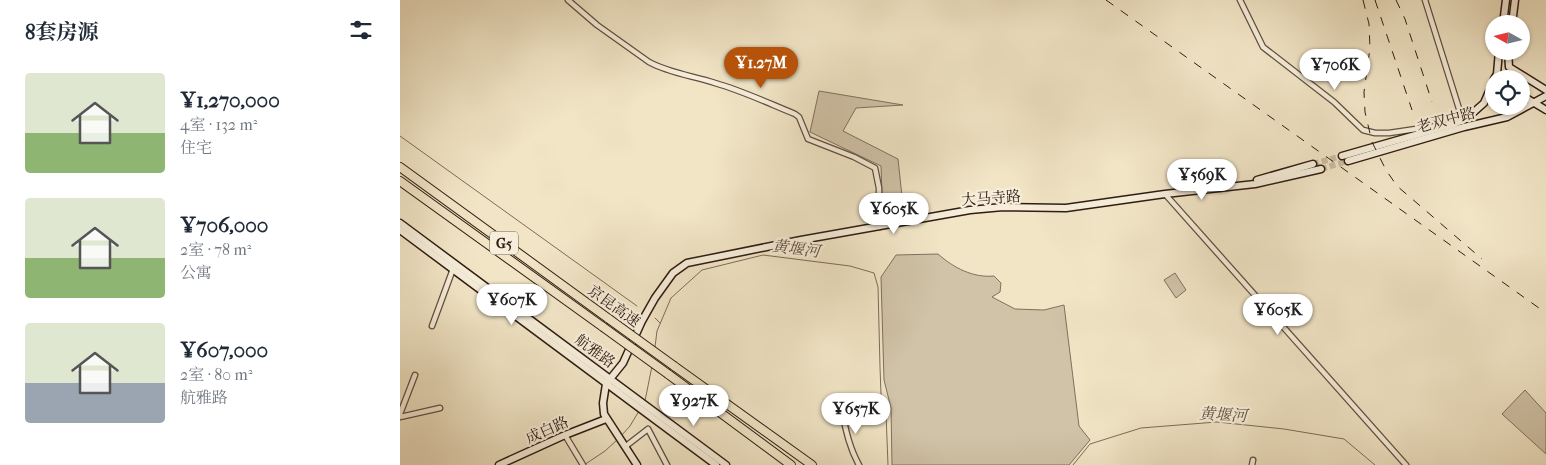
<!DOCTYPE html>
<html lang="zh">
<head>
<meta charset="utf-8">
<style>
  :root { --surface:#fff; --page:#f2f2f3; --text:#1f2937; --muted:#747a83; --accent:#b45309 }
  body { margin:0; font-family:"IM FELL French Canon","Noto Serif SC",serif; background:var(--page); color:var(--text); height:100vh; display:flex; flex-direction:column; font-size:19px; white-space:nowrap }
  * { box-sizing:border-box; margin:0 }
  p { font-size:16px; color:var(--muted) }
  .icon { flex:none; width:28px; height:28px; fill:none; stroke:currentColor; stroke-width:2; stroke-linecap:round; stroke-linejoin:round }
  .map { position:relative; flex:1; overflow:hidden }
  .drawer { display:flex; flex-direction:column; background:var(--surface); width:400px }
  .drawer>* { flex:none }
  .needle { width:32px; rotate:278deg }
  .buttons { position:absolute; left:1085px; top:15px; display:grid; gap:10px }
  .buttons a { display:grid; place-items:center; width:45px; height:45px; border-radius:50%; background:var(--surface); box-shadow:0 1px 4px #0004; font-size:25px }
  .price { position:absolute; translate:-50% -42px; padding:0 11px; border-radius:18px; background:#fff; color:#222; font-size:16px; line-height:32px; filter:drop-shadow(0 1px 2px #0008) }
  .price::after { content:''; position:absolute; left:50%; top:30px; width:15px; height:11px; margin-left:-8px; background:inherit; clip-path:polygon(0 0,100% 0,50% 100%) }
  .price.current { background:var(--accent); color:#fff }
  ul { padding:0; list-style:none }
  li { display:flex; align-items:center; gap:15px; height:125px; padding:0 25px }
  li span { display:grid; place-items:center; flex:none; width:140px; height:100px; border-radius:5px; color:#555 }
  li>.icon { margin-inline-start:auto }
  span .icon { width:60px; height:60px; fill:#fffc; stroke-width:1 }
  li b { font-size:21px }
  h2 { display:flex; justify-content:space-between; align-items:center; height:60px; padding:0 25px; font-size:21px }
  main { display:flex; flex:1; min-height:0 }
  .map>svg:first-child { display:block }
</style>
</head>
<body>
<main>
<section class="drawer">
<h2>8套房源<svg class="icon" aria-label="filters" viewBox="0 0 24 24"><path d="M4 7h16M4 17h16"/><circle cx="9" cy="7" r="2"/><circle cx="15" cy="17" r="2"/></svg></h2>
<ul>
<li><span style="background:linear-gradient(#dfe7d0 60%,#8fb573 0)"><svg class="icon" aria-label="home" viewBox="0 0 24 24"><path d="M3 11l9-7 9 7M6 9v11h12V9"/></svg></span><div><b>¥1,270,000</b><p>4室 · 132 m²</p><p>住宅</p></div></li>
<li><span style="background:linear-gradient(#dfe7d0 60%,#8fb573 0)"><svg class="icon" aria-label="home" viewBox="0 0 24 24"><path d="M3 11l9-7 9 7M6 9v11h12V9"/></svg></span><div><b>¥706,000</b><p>2室 · 78 m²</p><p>公寓</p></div></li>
<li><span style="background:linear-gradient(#dfe7d0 60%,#9aa5b1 0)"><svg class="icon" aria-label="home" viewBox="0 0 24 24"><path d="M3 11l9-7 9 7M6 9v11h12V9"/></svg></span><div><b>¥607,000</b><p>2室 · 80 m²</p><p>航雅路</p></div></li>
</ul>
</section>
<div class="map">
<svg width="1146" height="465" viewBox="0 0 1146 465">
  <rect width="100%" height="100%" fill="#f1e5c6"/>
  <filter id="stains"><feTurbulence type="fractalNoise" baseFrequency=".004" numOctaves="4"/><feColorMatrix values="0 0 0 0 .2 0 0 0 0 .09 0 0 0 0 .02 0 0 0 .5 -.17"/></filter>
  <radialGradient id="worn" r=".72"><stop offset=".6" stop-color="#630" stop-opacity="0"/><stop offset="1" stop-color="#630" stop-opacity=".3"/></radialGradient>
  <g fill="#d0c3a8" stroke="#80705e">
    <polygon points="419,91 503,105 456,108 443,131 498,159 504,215 492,216 482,195 481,166 410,132"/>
    <path d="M538,254C554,268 573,278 594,276L601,283L600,292L592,297L615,309L644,310L664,305L679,426L690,440L669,465H492L491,408L484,380L481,277L496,255Z"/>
    <polygon points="775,273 786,290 776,298 764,280"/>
    <polygon points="1125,390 1146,413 1146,454 1102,414"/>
  </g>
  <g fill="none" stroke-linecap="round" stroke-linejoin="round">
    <g stroke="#7c6c5a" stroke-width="1">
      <polyline points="0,136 237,306"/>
      <polyline points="255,318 260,323"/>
      <polyline points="255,347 257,331 271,298 302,270 363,255 450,266 474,273 478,287 480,367 481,394 486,413 488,465"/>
      <polyline points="245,401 252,366"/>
      <polyline points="221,436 230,426 239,411"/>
      <polyline points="184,465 205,451 217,440"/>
      <polyline points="673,465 690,444 741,428 817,422 884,429 944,439 975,465"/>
    </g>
    <g stroke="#cabda2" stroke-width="6" stroke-dasharray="6 3" stroke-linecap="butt">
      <polyline points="913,164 942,156"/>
      <polyline points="921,169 948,161"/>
    </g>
    <defs>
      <g id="street">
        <path d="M168,0L197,25L249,62C269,73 294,76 315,83C343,91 368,103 395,114L399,117L408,139L454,157L475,168L479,188V227"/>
        <polyline points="840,0 863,47 934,102 963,130 975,133 989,133 1043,125"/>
        <polyline points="1025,0 1061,115 1066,119"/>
        <polyline points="765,194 1006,465"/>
        <polyline points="32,326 53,269"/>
        <path d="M442,409C445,430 449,447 459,465"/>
        <polyline points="0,414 15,375"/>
        <polyline points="0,417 40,408"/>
        <polyline points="165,435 183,465"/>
        <polyline points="226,446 248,429 267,465"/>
        <polyline points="852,465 853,460"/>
      </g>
      <g id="secondary">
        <polyline points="1103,24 1106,0"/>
        <polyline points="1112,24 1115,0"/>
        <polyline points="1108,51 1109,67 1146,90"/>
        <polyline points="1094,79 1097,74 1099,51"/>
        <polyline points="1121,95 1146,110"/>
        <polyline points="942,156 1054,124 1066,119 1084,103 1094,80"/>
        <polyline points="948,161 1064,127 1107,117 1146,96"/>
        <polyline points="857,180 913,164"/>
        <polyline points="0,223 326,465"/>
        <polyline points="0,230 316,465"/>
        <polyline points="99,465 165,435 206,419"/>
        <polyline points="237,465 204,414 203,403 206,384 223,363 242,321 255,298 273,273 287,263 401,240 570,210 603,207 666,208 765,194 855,184 921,169"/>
      </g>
      <g id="highway">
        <polyline points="0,167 209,319"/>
        <polyline points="0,181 203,327"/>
        <polyline points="274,366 412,465"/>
        <polyline points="268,374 391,465"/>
      </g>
    </defs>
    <use href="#street" stroke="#604e40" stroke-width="7"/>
    <use href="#secondary" stroke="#301c14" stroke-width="9"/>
    <use href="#highway" stroke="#301c14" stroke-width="10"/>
    <use href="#street" stroke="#f6eeda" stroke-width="4.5"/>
    <use href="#secondary" stroke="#f6eeda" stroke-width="6"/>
    <use href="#highway" stroke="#f1e5c6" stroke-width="8"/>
    <g stroke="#301c14" stroke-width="1" stroke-dasharray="9 9" stroke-linecap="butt">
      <polyline points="706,0 1146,313"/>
      <polyline points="963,0 969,24 970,48 964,92 965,112 972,142 986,170 997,186 1082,259"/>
      <polyline points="975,0 1012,110"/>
      <polyline points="996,0 1005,19 1032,102"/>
    </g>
    <defs>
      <g id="highway-bridge">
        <polyline points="209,319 274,366"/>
        <polyline points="203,327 268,374"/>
      </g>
    </defs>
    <use href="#highway-bridge" stroke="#301c14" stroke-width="10" stroke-linecap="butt"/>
    <use href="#highway-bridge" stroke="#f1e5c6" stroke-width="8"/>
  </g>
  <g text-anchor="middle" stroke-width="4.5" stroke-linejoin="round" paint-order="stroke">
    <rect fill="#f6eeda" stroke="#6b5b4f" stroke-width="1" x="90" y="231.5" width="28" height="23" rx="4"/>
    <g font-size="14" font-weight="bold" fill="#301c14">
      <text x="104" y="248">G5</text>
    </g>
    <g font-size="15" fill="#301c14" stroke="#f6eeda">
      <text transform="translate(1046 120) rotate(-15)" y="5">老双中路</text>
      <text transform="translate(591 198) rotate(-4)" y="5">大马寺路</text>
      <text transform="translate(214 306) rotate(36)" y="5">京昆高速</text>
      <text transform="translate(195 351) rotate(36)" y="5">航雅路</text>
      <text transform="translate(147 430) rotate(-24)" y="5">成白路</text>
    </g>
    <g font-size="16" font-style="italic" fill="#635143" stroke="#f6eeda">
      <text transform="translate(396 248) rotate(7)" y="6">黄堰河</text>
      <text transform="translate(823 414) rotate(3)" y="6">黄堰河</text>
    </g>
  </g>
  <rect width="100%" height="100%" filter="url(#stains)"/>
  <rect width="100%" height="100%" fill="url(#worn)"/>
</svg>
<div class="buttons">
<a><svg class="needle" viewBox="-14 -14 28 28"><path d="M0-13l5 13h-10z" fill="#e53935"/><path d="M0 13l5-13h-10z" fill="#747a83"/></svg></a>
<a><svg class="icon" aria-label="locate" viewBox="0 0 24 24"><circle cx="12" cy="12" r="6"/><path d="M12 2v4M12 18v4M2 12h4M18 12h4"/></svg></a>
</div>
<b class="price current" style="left:361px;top:89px">¥1.27M</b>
<b class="price" style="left:935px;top:91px">¥706K</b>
<b class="price" style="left:802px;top:201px">¥569K</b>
<b class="price" style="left:494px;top:235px">¥605K</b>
<b class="price" style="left:112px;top:326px">¥607K</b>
<b class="price" style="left:878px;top:336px">¥605K</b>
<b class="price" style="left:294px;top:427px">¥927K</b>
<b class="price" style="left:456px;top:435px">¥657K</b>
</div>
</main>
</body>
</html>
